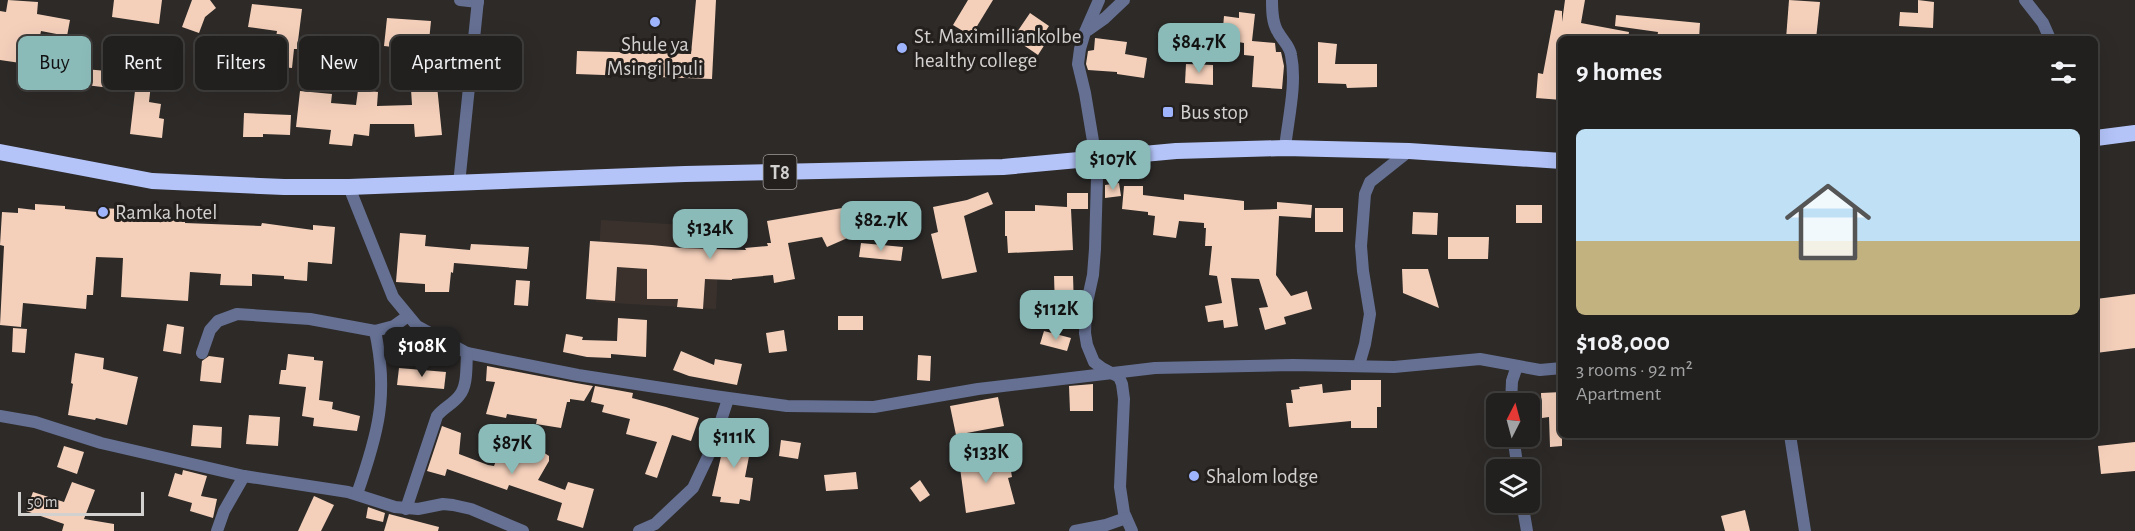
<!DOCTYPE html>
<html lang="en">
<head>
<meta charset="utf-8">
<style>
  :root { --surface:#22201e; --page:#2e2d2b; --text:#f1f3f6; --muted:#a2a3a4; --line:#3f3e3c; --accent:#8bbbb9 }
  body { margin:0; font-family:"Alegreya Sans",sans-serif; background:var(--page); color:var(--text); height:100vh; display:flex; flex-direction:column; font-size:22px; white-space:nowrap }
  * { box-sizing:border-box; margin:0 }
  p { font-size:20px; color:var(--muted) }
  .icon { flex:none; width:33px; height:33px; fill:none; stroke:currentColor; stroke-width:2; stroke-linecap:round; stroke-linejoin:round }
  .map { position:relative; flex:1; overflow:hidden }
  .drawer { position:absolute; left:1558px; top:36px; width:540px; height:402px; display:flex; flex-direction:column; background:var(--surface); border-radius:9px; box-shadow:0 6px 24px #0002,0 0 0 2px var(--line) }
  .drawer>* { flex:none }
  .top-card { position:absolute; left:18px; top:36px; width:570px; height:54px; display:flex; gap:12px }
  .needle { width:39px; rotate:6deg }
  .controls { position:absolute; left:1486px; top:393px; display:grid; gap:12px }
  .controls a { display:grid; place-items:center; width:54px; height:54px; border-radius:9px; background:var(--surface); box-shadow:0 6px 24px #0002,0 0 0 2px var(--line); font-size:30px }
  .scale { position:absolute; left:18px; bottom:15px; width:126px; box-sizing:border-box; padding-left:6px; border:3px solid #d3d1d0; border-top:0; font-size:16px; line-height:21px; white-space:nowrap; color:#d3d1d0; -webkit-text-stroke:4px #23201e; paint-order:stroke }
  .price { position:absolute; translate:-50% -51px; padding:0 14px; border-radius:12px; background:var(--accent); color:#111; font-size:20px; line-height:39px; filter:drop-shadow(0 2px 3px #0008) }
  .price::after { content:''; position:absolute; left:50%; top:36px; width:18px; height:14px; margin-left:-9px; background:inherit; clip-path:polygon(0 0,100% 0,50% 100%) }
  .price.selected { background:#222; color:#fff }
  ul { padding:0; list-style:none }
  li { display:grid; align-content:center; gap:12px; height:318px; padding:0 18px }
  li+li { border-top:2px solid var(--line) }
  li span { display:grid; place-items:center; height:186px; border-radius:9px; color:#555 }
  li>.icon { margin-inline-start:auto }
  span .icon { width:108px; height:108px; fill:#fffc; stroke-width:1 }
  li b { font-size:26px }
  h2 { display:flex; justify-content:space-between; align-items:center; height:72px; padding:0 18px; font-size:26px }
  .pill { padding:0 21px; border-radius:9px; background:var(--surface); box-shadow:0 6px 24px #0002,0 0 0 2px var(--line); font-size:21px; line-height:54px }
  .pill.selected { background:var(--accent); color:#111 }
  .map>svg:first-child { display:block }
</style>
</head>
<body>
<div class="map">
<svg width="2135" height="531" viewBox="0 0 2135 531">
  <rect width="100%" height="100%" fill="#2d2a28"/>
  <polygon fill="#3a312c" points="601,220 720,227 716,309 596,302"/>
  <g fill="#f4d0bb">
    <polygon points="8,0 38,2 37,14 70,20 67,36 41,31 34,65 0,60 0,11 6,12"/>
    <polygon points="114,0 162,0 159,24 112,17"/>
    <polygon points="192,0 210,0 216,8 205,17 199,33 182,27"/>
    <polygon points="696,0 716,0 712,79 576,74 577,51 691,54"/>
    <polygon points="968,0 993,0 971,36 953,25"/>
    <polygon points="1565,0 1585,0 1581,23 1629,32 1628,39 1562,39 1562,100 1536,98 1538,73 1543,74 1555,10 1562,11 1562,22"/>
    <polygon points="1789,0 1820,2 1816,39 1786,39"/>
    <polygon points="1918,0 1934,2 1933,28 1899,26 1900,12 1918,13"/>
    <polygon points="252,4 302,9 297,49 294,49 292,68 272,66 277,31 248,27"/>
    <polygon points="1239,12 1255,14 1252,41 1275,43 1276,52 1281,52 1284,66 1282,89 1252,87 1254,56 1244,55 1244,43 1222,39 1224,16 1239,18"/>
    <polygon points="1030,13 1049,26 1041,38 1047,41 1038,55 1013,38"/>
    <polygon points="1616,15 1700,23 1699,39 1657,39 1658,32 1615,26"/>
    <polygon points="387,18 431,21 428,51 384,46"/>
    <polygon points="1095,38 1127,42 1125,54 1147,58 1144,78 1117,74 1117,72 1088,70 1086,64 1088,51 1094,50"/>
    <polygon points="1318,42 1337,44 1335,64 1377,64 1377,87 1347,88 1346,84 1318,83"/>
    <polygon points="1186,64 1213,65 1213,85 1185,83"/>
    <polygon points="62,67 152,75 149,102 161,104 159,118 164,119 162,138 130,134 135,91 61,82"/>
    <polygon points="206,71 229,74 228,90 204,88"/>
    <polygon points="437,86 442,135 415,137 414,124 370,124 369,136 354,134 352,146 329,144 331,130 296,127 300,91 332,94 331,103 356,105 358,90 378,92 377,106 412,105 411,89"/>
    <polygon points="244,113 291,115 290,135 263,134 263,137 243,137"/>
    <polygon points="1119,183 1121,196 1105,198 1105,185"/>
    <polygon points="1124,186 1143,186 1143,195 1184,200 1184,194 1244,201 1244,210 1277,209 1277,202 1312,205 1311,218 1279,216 1276,275 1291,296 1307,291 1312,309 1284,317 1286,324 1265,330 1259,308 1268,307 1259,279 1231,278 1238,326 1224,328 1223,320 1208,322 1205,306 1222,303 1217,276 1209,275 1212,246 1205,246 1206,228 1204,228 1204,223 1179,221 1176,238 1153,235 1155,216 1148,215 1148,212 1122,209"/>
    <polygon points="988,192 993,204 964,216 977,272 942,279 931,234 938,232 933,207 967,200"/>
    <polygon points="1067,193 1088,193 1088,209 1071,209 1073,250 1008,253 1007,236 1005,236 1005,211 1035,211 1035,205 1067,207"/>
    <polygon points="35,204 65,206 65,209 97,212 97,208 122,209 122,221 159,222 159,220 185,221 185,223 261,226 262,223 313,230 313,225 335,227 332,264 308,262 307,281 284,279 284,276 252,274 252,286 220,285 221,274 190,272 188,301 121,297 123,258 96,257 93,295 87,295 86,309 23,303 21,327 0,325 4,246 0,245 2,212 18,213 18,208 35,210"/>
    <rect x="1516" y="205" width="26" height="18"/>
    <polygon points="848,207 852,236 827,247 822,237 788,243 795,279 774,283 773,275 732,279 732,280 705,279 703,309 677,307 678,299 647,299 647,269 617,267 615,301 586,299 590,241 652,245 681,248 746,250 745,248 768,246 767,243 771,243 767,221"/>
    <rect x="1315" y="208" width="28" height="24"/>
    <polygon points="1413,212 1438,213 1437,235 1412,234"/>
    <polygon points="400,233 426,235 425,246 470,250 471,244 529,247 527,269 454,263 453,273 451,272 449,292 425,292 425,284 396,282"/>
    <polygon points="1448,237 1489,237 1488,259 1448,259"/>
    <polygon points="861,243 903,247 901,261 859,257"/>
    <polygon points="1402,269 1428,269 1439,308 1403,293"/>
    <polygon points="1054,276 1073,276 1074,306 1055,307"/>
    <polygon points="516,280 530,281 528,306 514,305"/>
    <polygon points="2135,294 2135,348 2096,353 2096,299"/>
    <rect x="838" y="316" width="25" height="14"/>
    <polygon points="618,318 647,320 646,357 611,354 611,358 587,357 563,352 566,334 583,337 582,340 617,341"/>
    <polygon points="167,324 184,327 181,354 163,351"/>
    <polygon points="407,327 416,335 417,339 394,345 391,335"/>
    <polygon points="13,328 27,329 25,353 12,352"/>
    <polygon points="784,330 787,351 769,353 766,333"/>
    <polygon points="1044,331 1071,338 1067,351 1040,344"/>
    <polygon points="681,351 714,365 715,359 742,364 737,385 689,376 673,370"/>
    <polygon points="75,353 104,358 103,369 138,377 127,425 96,418 95,420 68,415 73,384 71,383"/>
    <polygon points="288,354 314,357 314,360 323,361 319,400 333,402 332,409 360,416 357,431 313,426 314,418 302,416 306,387 279,384 281,370 286,370"/>
    <polygon points="918,355 931,356 930,381 917,380"/>
    <polygon points="209,356 224,358 221,383 200,381 202,361"/>
    <polygon points="487,366 576,383 593,386 584,401 570,399 570,402 567,402 561,428 536,424 537,419 507,414 506,418 486,414 495,382 486,381"/>
    <polygon points="399,368 446,372 444,389 397,385"/>
    <polygon points="1351,380 1381,380 1381,407 1377,407 1377,428 1351,428 1351,421 1289,427 1286,403 1293,403 1291,390 1300,389 1299,387 1322,384 1323,393 1351,390"/>
    <polygon points="1093,384 1093,411 1070,411 1069,386"/>
    <polygon points="595,386 633,393 632,398 666,407 699,418 691,441 672,435 657,478 645,474 657,442 626,434 630,419 602,412 604,405 591,402"/>
    <polygon points="1562,392 1562,446 1550,447 1549,417 1542,418 1541,393"/>
    <polygon points="998,397 1004,426 956,435 950,406"/>
    <polygon points="249,415 280,417 278,446 246,444"/>
    <polygon points="193,425 222,427 221,448 191,446"/>
    <polygon points="442,426 461,433 459,454 488,465 494,466 501,447 535,460 540,450 549,456 549,461 538,480 565,490 568,482 594,489 583,528 557,520 562,503 509,485 507,490 447,469 445,476 427,471"/>
    <polygon points="727,430 753,436 745,477 753,478 750,501 740,499 739,504 720,502 721,497 712,496"/>
    <polygon points="781,440 801,443 798,459 779,456"/>
    <polygon points="2135,442 2135,471 2101,474 2098,446"/>
    <polygon points="64,446 84,452 77,474 57,467"/>
    <polygon points="979,458 980,464 1009,459 1012,477 1008,478 1015,504 966,513 959,460"/>
    <polygon points="183,470 207,476 201,496 217,499 213,518 190,511 192,503 168,496 175,473 182,475"/>
    <polygon points="856,472 858,489 826,491 824,475"/>
    <polygon points="920,480 930,495 920,502 910,488"/>
    <polygon points="72,482 95,490 84,519 114,524 114,531 62,531 64,524 26,511 33,492 64,502"/>
    <polygon points="314,496 334,505 321,531 298,531"/>
    <polygon points="368,507 385,513 383,522 366,518"/>
    <polygon points="1745,510 1750,531 1725,531 1721,516"/>
    <polygon points="389,514 439,527 438,531 384,531"/>
  </g>
  <g fill="none" stroke-linecap="round" stroke-linejoin="round">
    <g stroke="#657093" stroke-width="12">
      <polyline points="460,0 478,2"/>
      <polyline points="1099,0 1085,32 1080,49 1078,64 1085,93 1096,159 1097,178 1095,249 1093,275 1086,307 1085,333 1087,345 1094,362 1102,368 1119,377 1122,384 1124,399 1120,487 1124,513 1132,531"/>
      <path d="M1272,0C1272,10 1272,23 1278,32C1282,40 1290,46 1291,55C1297,84 1288,119 1285,148"/>
      <polyline points="2025,0 2043,23 2050,39"/>
      <polyline points="1088,30 1105,18 1124,0"/>
      <polyline points="459,184 478,0"/>
      <polyline points="349,187 393,297 417,326 467,353 578,375 714,396 787,406 874,407 978,389 1155,368 1293,365 1394,367 1480,359 1540,370 1562,368"/>
      <polyline points="202,353 210,330 218,321 237,314 310,319 375,331 394,326 408,316"/>
      <polyline points="1359,365 1365,344 1370,314 1363,271 1361,246 1365,194 1370,182 1409,151"/>
      <polyline points="1511,404 1512,381 1517,366"/>
      <polyline points="0,416 35,422 101,443 244,476 348,492 395,507 418,509 443,504 453,505 471,509 523,531"/>
      <polyline points="1790,435 1805,531"/>
      <polyline points="1513,436 1518,470"/>
      <path d="M357,494C378,434 389,395 375,331"/>
      <polyline points="1522,502 1527,531"/>
      <path d="M406,509L437,416C443,408 453,404 459,396C468,386 466,366 467,353"/>
      <polyline points="217,531 224,511 244,476"/>
      <polyline points="639,531 655,524 693,488 712,448 728,399"/>
      <polyline points="1075,531 1106,525 1126,518"/>
    </g>
    <g stroke="#b4c4f9" stroke-width="16">
      <polyline points="2096,138 2135,133"/>
      <polyline points="0,152 152,181 284,187 349,187 685,174 1003,167 1176,151 1285,148 1409,151 1562,161"/>
    </g>
  </g>
  <g fill="#9eb4fd" stroke="#23201e" stroke-width="2">
    <circle cx="655" cy="22" r="6"/>
    <circle cx="902" cy="48" r="6"/>
    <rect x="1162" y="106" width="12" height="12" rx="3"/>
    <circle cx="103" cy="212" r="6"/>
    <circle cx="1194" cy="476" r="6"/>
  </g>
  <g text-anchor="middle" stroke-width="6" stroke-linejoin="round" paint-order="stroke">
    <rect fill="#23201e" stroke="#9e9c9b" stroke-width="1.5" x="763.5" y="155" width="33" height="34" rx="4.5"/>
    <g font-size="20" font-weight="bold" fill="#d3d1d0">
      <text x="780" y="179">T8</text>
    </g>
    <g font-size="21" fill="#d3d1d0" stroke="#23201e" text-anchor="start">
      <text x="914" y="43">St. Maximilliankolbe<tspan x="914" dy="24">healthy college</tspan></text>
      <text x="655" y="51" text-anchor="middle">Shule ya<tspan x="655" dy="24">Msingi Ipuli</tspan></text>
      <text x="1180" y="119">Bus stop</text>
      <text x="115" y="219">Ramka hotel</text>
      <text x="1206" y="483">Shalom lodge</text>
    </g>
  </g>
</svg>
<div class="controls">
<a><svg class="needle" viewBox="-14 -14 28 28"><path d="M0-13l5 13h-10z" fill="#e53935"/><path d="M0 13l5-13h-10z" fill="#a2a3a4"/></svg></a>
<a><svg class="icon" aria-label="layers" viewBox="0 0 24 24"><path d="M12 4l9 5-9 5-9-5zM3 14l9 5 9-5"/></svg></a>
</div>
<div class="scale">50 m</div>
<b class="price" style="left:1199px;top:74px">$84.7K</b>
<b class="price" style="left:1113px;top:191px">$107K</b>
<b class="price" style="left:881px;top:252px">$82.7K</b>
<b class="price" style="left:710px;top:260px">$134K</b>
<b class="price" style="left:1056px;top:341px">$112K</b>
<b class="price selected" style="left:422px;top:378px">$108K</b>
<b class="price" style="left:734px;top:469px">$111K</b>
<b class="price" style="left:512px;top:475px">$87K</b>
<b class="price" style="left:986px;top:484px">$133K</b>
<div class="top-card">
<a class="pill selected">Buy</a>
<a class="pill">Rent</a>
<a class="pill">Filters</a>
<a class="pill">New</a>
<a class="pill">Apartment</a>
</div>
<section class="drawer">
<h2>9 homes<svg class="icon" aria-label="filters" viewBox="0 0 24 24"><path d="M4 7h16M4 17h16"/><circle cx="9" cy="7" r="2"/><circle cx="15" cy="17" r="2"/></svg></h2>
<ul>
<li><span style="background:linear-gradient(#bfe0f5 60%,#c2b280 0)"><svg class="icon" aria-label="home" viewBox="0 0 24 24"><path d="M3 11l9-7 9 7M6 9v11h12V9"/></svg></span><div><b>$108,000</b><p>3 rooms · 92 m²</p><p>Apartment</p></div></li>
</ul>
</section>
</div>
</body>
</html>
